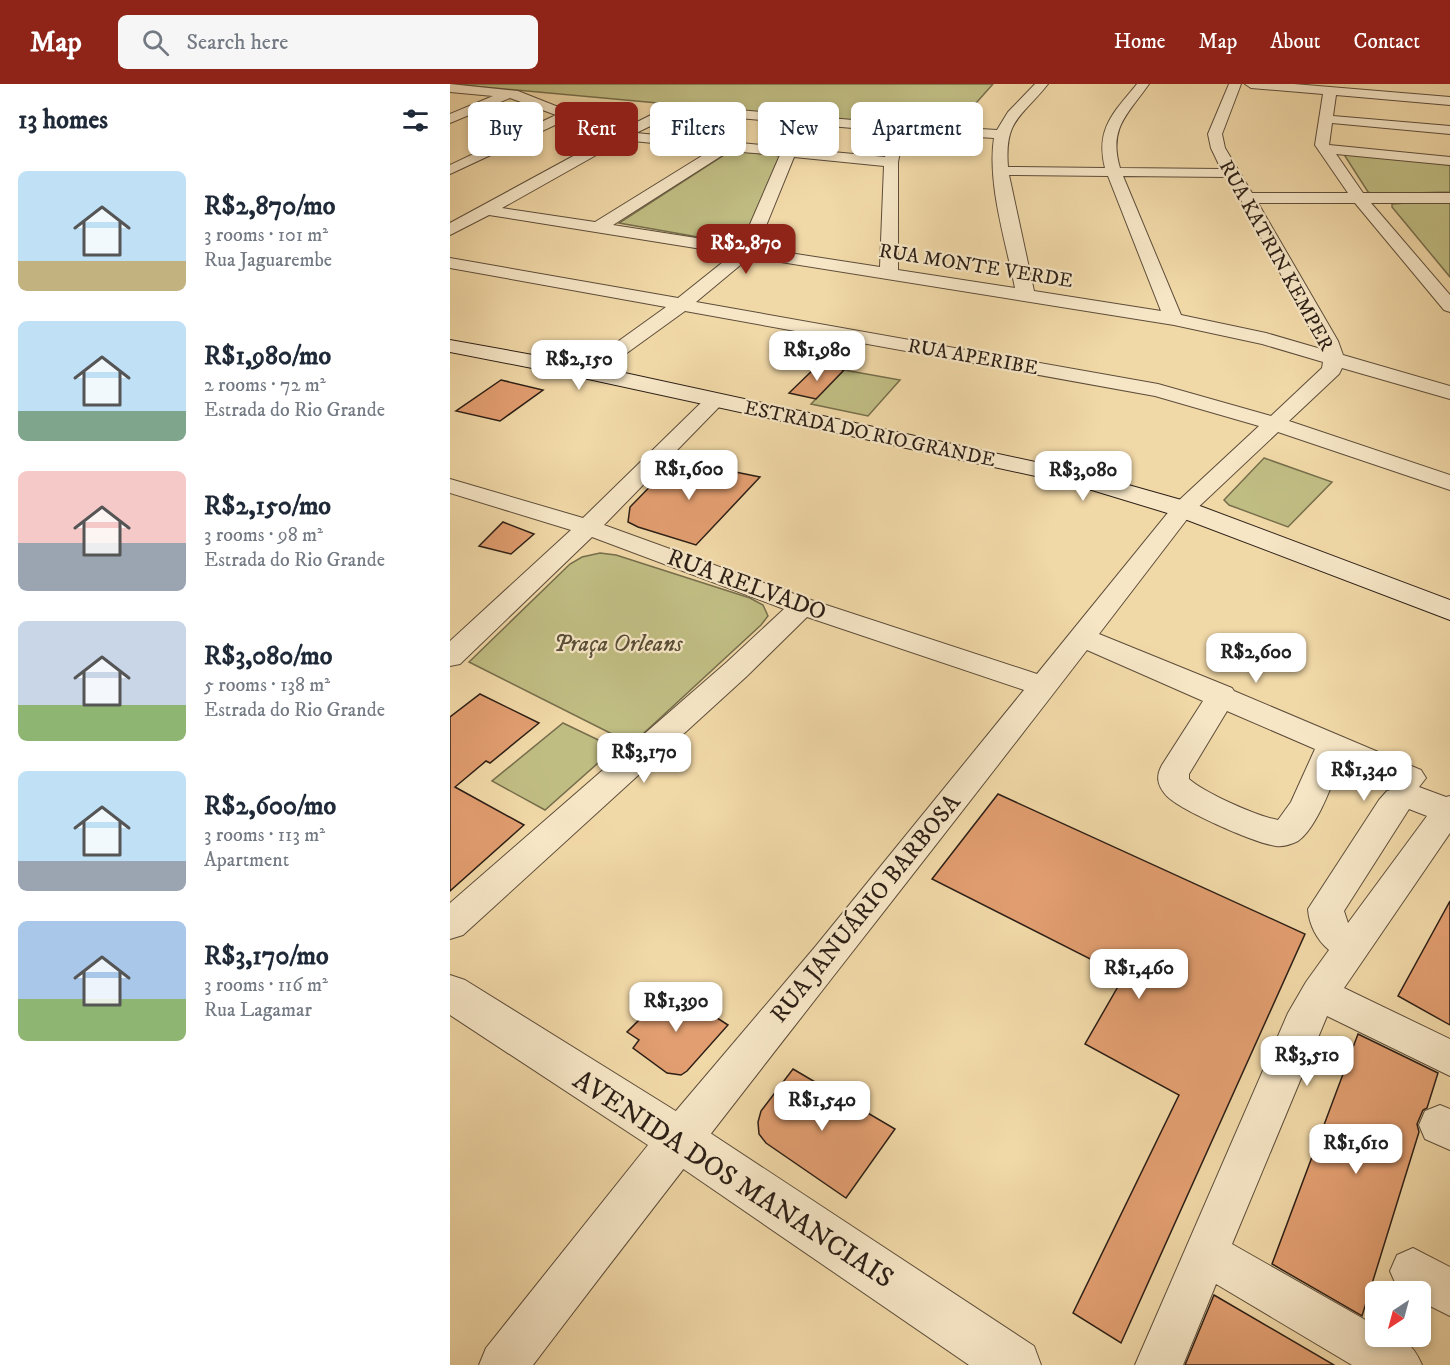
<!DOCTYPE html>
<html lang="en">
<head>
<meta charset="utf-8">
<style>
  :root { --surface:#fff; --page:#f6f6f7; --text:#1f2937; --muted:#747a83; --accent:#8f2418 }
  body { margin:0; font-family:"IM FELL DW Pica",serif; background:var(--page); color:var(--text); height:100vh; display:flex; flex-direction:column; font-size:22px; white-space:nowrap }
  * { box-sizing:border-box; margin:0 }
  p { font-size:20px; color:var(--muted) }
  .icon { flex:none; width:33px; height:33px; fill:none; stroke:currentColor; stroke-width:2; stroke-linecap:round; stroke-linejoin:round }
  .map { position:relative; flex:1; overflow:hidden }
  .panel { display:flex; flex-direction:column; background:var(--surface); width:450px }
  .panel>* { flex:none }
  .top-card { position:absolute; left:18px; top:18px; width:570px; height:54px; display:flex; gap:12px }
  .needle { width:39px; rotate:216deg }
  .fabs { position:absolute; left:915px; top:1197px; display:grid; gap:12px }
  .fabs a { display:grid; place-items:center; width:66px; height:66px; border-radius:9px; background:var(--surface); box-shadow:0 3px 9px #0003; font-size:30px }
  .price { position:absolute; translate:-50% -51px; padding:0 14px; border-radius:12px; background:#fff; color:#222; font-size:20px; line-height:39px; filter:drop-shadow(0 2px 3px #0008) }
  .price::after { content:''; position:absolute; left:50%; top:36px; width:18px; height:14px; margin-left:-9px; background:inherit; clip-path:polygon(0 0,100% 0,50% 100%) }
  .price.current { background:var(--accent); color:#fff }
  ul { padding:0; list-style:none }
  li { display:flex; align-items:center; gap:18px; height:150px; padding:0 18px }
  li span { display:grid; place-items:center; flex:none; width:168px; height:120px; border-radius:9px; color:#555 }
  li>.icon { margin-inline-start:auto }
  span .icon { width:72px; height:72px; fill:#fffc; stroke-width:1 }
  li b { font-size:26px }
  h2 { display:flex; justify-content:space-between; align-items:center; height:72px; padding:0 18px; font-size:26px }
  .pill { padding:0 21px; border-radius:9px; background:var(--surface); box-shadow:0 3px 9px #0003; font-size:21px; line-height:54px }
  .pill.current { background:var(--accent); color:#fff }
  header { display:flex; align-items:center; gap:36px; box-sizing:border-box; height:84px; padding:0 30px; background:var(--accent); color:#fff }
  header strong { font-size:28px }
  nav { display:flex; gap:33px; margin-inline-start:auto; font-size:21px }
  .search { width:420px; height:54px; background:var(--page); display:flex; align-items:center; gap:15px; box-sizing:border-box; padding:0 21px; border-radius:9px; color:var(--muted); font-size:22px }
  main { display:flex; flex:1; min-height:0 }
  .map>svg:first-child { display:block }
</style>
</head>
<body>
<header>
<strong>Map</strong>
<div class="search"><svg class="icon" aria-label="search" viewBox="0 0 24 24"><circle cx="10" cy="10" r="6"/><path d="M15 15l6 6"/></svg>Search here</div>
<nav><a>Home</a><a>Map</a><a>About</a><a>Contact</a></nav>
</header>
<main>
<section class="panel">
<h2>13 homes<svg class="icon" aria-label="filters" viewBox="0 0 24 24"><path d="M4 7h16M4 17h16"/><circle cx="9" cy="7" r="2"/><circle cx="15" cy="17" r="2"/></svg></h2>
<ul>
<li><span style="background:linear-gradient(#bfe0f5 75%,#c2b280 0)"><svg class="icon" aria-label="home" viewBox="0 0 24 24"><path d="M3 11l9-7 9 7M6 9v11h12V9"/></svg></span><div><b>R$2,870/mo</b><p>3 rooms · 101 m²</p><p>Rua Jaguarembe</p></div></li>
<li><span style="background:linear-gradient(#bfe0f5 75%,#7fa58c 0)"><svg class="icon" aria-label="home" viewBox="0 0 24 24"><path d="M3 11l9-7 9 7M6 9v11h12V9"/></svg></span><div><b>R$1,980/mo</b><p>2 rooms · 72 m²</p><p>Estrada do Rio Grande</p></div></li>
<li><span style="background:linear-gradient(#f6c9c9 60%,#9aa5b1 0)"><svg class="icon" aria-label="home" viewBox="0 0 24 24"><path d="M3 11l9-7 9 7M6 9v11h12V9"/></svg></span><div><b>R$2,150/mo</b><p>3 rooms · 98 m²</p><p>Estrada do Rio Grande</p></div></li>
<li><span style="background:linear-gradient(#c9d6e8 70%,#8fb573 0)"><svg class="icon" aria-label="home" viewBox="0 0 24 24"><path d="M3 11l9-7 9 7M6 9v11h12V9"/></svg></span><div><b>R$3,080/mo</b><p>5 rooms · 138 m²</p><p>Estrada do Rio Grande</p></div></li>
<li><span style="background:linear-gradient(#bfe0f5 75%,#9aa5b1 0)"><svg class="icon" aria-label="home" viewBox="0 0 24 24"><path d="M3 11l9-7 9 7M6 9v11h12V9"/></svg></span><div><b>R$2,600/mo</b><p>3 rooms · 113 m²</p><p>Apartment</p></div></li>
<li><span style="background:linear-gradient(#a9c7e8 65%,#8fb573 0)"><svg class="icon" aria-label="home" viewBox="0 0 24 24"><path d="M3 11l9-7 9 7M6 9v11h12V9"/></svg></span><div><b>R$3,170/mo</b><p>3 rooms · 116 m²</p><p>Rua Lagamar</p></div></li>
</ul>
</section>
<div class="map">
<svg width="1000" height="1281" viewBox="0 0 1000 1281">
  <rect width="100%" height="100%" fill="#f1d8a7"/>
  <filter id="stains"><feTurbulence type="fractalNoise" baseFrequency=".00333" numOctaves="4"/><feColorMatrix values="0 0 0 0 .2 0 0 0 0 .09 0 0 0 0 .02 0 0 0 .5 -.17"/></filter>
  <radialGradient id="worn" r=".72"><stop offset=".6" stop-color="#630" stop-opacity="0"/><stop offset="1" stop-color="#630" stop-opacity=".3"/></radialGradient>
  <g fill="#c0bd83" stroke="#766e4c" stroke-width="1.5">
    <polygon points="0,0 543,0 502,46"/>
    <polygon points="286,67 331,72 294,155 282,159 169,139 277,69"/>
    <polygon points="899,70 1000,81 1000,108 923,110 918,108 895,72"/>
    <polygon points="1000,116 1000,193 942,123 942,120"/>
    <polygon points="394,286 450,296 418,332 361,320"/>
    <polygon points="814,374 882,398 838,443 779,421 774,416"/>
    <polygon points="150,469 166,471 300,514 313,521 318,532 311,541 182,660 19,578 120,480 132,473"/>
    <polygon points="113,639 165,664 95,726 42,697"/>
  </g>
  <g fill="#e29e70" stroke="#2c1f16" stroke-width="1.5">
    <polygon points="368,281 394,286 366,315 339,309"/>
    <polygon points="51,296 93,306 50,337 6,327"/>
    <polygon points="226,376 310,393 246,461 188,443 178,438 180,423"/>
    <polygon points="53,438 84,450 61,470 29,462"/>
    <polygon points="30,610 89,639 40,679 36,677 5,703 74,741 0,807 0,633"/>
    <polygon points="548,710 855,850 671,1259 623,1229 729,1011 635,960 674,892 482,795"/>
    <polygon points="1000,817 1000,941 948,912"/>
    <polygon points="221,904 278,941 237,987 231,991 217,989 183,964 189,956 177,948"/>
    <polygon points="908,950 988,989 977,1024 973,1026 967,1040 969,1048 912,1232 822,1180"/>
    <polygon points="343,985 445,1045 396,1114 316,1059 309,1050 308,1038 311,1027"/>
    <polygon points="764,1211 884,1281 735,1281"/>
  </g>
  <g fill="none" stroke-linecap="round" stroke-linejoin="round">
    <defs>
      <g id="minor">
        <path d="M0,0L68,7L121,28L150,35L185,39L209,27L233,21L448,40L547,46L558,28L585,0H598C572,33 554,35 558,83L655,84C645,45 664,28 687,0H699C678,30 658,44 670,84L771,85L761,64L758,50L779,0H791L772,50L775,64L802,109H898L865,61L873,10L801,4L795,0H844L1000,13V21L886,11L883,32L1000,42V50L882,39L879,61L1000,73V81L886,70L913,109H1000V119H921L1000,211V228L994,226L905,119H808L888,257L893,271L1000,302V315L892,284L889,290L839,337L1000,391V406L828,348L741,430L649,550L782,604L784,607L971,686L976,694L969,703L996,713L1000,712V749L894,904L1000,955V992L877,932L782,1160L926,1242V1252C951,1252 962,1257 972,1281H902L766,1200L733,1281H685L838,929L856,898L879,866C867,856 859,841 858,825L929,716L937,707L951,703L891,677C883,698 867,744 848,757C842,760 833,763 826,762C805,759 726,725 715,710C707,700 706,692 712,681L753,617L637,566C453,805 265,1041 83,1281H29L36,1264L214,1041L365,863L574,606L357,533L297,592L13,851L0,855V819L277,578L334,525L142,453L10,580L0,582V557L121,446L0,409V395L133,434L258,312L265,310L272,312L275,316L272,320L154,441L361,516L587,590L725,420L809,342L705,312L235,227L145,292H131L128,288L131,284L216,223L0,184V174L228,214L283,170L39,131L0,151V139L173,45L118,35L0,90V81L106,31L60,14L0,39V30L43,12L0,8ZM233,29L448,48L544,54C537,100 556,158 565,204L448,186V78L452,58L450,55H440L435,73L186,49L219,33ZM173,56L263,65L145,138L52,124ZM279,67L330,71L291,161L163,141ZM344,73L434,82L430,183L307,164ZM559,91L658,92L711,227L584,207ZM673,92L777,93L790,114L871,265L816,249L731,231ZM300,173L724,241L812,260L873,278L872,284L821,332L708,300L246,218ZM777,627L865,665L841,718L828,736C806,732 755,709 739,695V690ZM959,725L977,732L898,839L894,827Z"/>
        <polygon points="990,1021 1000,1025 1000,1066 975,1055 969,1041 975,1027"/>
        <path d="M963,1164L1000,1183V1232L970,1217V1208C949,1208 948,1206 940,1187L947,1171Z"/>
      </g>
      <polygon id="tertiary" points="0,891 15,896 245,1039 584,1262 591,1281 519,1281 213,1071 0,931"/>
      <polygon id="secondary" points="0,256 138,281 636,389 742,419 1000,516 1000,536 724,431 622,400 138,295 0,268"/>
    </defs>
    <use href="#minor" stroke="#5d4d3a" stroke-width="2"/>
    <use href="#tertiary" stroke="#5d4d3a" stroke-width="2"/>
    <use href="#secondary" stroke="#2c1f16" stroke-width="2"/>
    <use href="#minor" fill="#f6e6c6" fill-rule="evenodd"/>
    <use href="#tertiary" fill="#f6e6c6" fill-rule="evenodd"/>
    <use href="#secondary" fill="#f6e6c6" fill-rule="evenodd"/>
  </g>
  <g text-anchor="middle" stroke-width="4.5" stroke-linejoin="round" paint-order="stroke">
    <g font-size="20" fill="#2c1f16" stroke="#f6e6c6">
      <text transform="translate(827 171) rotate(61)" y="7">RUA KATRIN KEMPER</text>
      <text transform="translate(526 181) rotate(9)" y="7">RUA MONTE VERDE</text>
      <text transform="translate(523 272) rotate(10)" y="7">RUA APERIBE</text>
      <text transform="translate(420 349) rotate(12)" y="7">ESTRADA DO RIO GRANDE</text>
    </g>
    <g font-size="24" fill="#2c1f16" stroke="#f6e6c6">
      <text transform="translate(297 500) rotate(20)" y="8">RUA RELVADO</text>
      <text transform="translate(415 824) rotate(-51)" y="8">RUA JANUÁRIO BARBOSA</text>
    </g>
    <g font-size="24" font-style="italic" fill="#584e37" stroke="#f6e6c6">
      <text x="168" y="567">Praça Orleans</text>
    </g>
    <g font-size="28" fill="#2c1f16" stroke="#f6e6c6">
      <text transform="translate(284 1094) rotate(33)" y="10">AVENIDA DOS MANANCIAIS</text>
    </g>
  </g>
  <rect width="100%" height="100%" filter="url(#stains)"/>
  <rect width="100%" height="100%" fill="url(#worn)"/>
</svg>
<div class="fabs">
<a><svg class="needle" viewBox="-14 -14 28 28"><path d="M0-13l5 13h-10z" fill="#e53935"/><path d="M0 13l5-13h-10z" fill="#747a83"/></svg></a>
</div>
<b class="price current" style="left:296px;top:191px">R$2,870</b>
<b class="price" style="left:367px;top:298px">R$1,980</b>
<b class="price" style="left:129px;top:307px">R$2,150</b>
<b class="price" style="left:239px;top:417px">R$1,600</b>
<b class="price" style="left:633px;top:418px">R$3,080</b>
<b class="price" style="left:806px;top:600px">R$2,600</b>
<b class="price" style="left:194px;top:700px">R$3,170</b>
<b class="price" style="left:914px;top:718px">R$1,340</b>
<b class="price" style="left:689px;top:916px">R$1,460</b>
<b class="price" style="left:226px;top:949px">R$1,390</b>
<b class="price" style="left:857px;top:1003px">R$3,510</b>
<b class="price" style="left:372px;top:1048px">R$1,540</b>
<b class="price" style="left:906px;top:1091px">R$1,610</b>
<div class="top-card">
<a class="pill">Buy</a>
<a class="pill current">Rent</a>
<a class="pill">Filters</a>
<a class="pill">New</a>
<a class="pill">Apartment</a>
</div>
</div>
</main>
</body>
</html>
